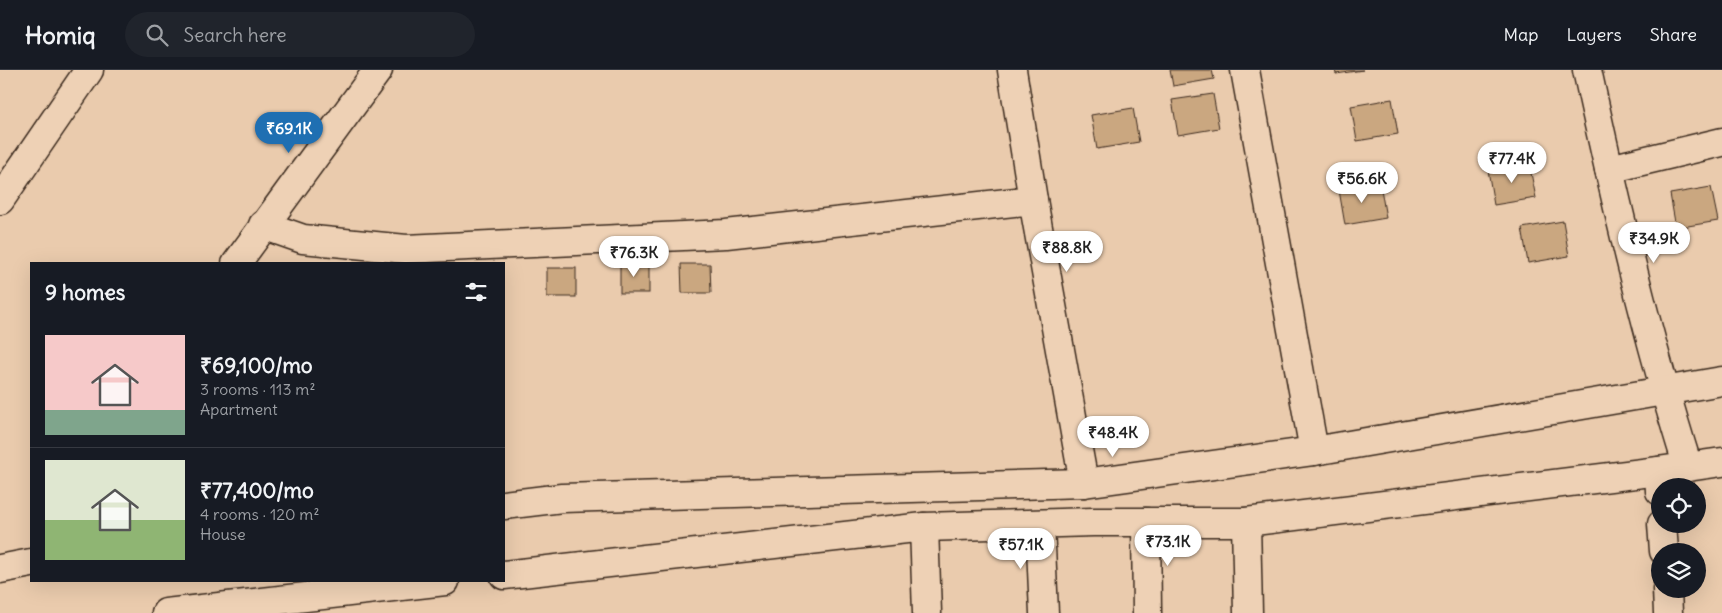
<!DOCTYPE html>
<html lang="en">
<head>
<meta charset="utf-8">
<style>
  :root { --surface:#171b24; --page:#20242c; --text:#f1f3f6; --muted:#9ea1a6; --line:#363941; --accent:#1f6fb2 }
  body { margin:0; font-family:Delius,sans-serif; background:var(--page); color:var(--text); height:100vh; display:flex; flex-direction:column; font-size:19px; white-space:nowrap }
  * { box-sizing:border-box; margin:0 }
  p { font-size:16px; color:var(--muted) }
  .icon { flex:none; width:28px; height:28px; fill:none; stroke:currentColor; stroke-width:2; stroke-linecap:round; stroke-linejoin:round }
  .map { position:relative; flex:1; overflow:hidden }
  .drawer { position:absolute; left:30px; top:192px; width:475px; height:320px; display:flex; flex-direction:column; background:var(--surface); border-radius:0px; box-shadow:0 5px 20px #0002 }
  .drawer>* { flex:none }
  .buttons { position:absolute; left:1651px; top:408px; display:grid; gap:10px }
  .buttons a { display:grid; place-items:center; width:55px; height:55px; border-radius:50%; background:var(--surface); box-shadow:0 5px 20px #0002; font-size:25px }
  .price { position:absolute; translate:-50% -42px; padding:0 11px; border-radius:18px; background:#fff; color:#222; font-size:16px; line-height:32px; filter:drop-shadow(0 1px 2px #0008) }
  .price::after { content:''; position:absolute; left:50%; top:30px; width:15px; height:11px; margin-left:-8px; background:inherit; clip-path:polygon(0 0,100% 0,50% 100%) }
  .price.active { background:var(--accent); color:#fff }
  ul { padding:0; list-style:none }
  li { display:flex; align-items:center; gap:15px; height:125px; padding:0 15px }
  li+li { border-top:1px solid var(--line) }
  li span { display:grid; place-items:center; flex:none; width:140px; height:100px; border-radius:0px; color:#555 }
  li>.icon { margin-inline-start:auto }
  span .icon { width:60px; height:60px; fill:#fffc; stroke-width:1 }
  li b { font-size:21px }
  h2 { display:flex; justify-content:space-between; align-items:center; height:60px; padding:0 15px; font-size:21px }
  header { display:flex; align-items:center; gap:30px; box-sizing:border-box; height:70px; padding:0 25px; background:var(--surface); border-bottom:1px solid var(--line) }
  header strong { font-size:24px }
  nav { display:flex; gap:28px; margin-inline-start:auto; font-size:18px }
  .search { width:350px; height:45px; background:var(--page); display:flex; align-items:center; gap:12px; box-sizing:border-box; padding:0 18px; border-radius:28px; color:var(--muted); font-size:19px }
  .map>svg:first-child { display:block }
</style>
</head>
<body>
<header>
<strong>Homiq</strong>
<div class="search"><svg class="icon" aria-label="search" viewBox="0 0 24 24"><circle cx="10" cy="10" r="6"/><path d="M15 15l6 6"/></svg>Search here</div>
<nav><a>Map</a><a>Layers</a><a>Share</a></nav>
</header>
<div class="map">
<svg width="1722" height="543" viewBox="0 0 1722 543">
  <rect width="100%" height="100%" fill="#eacbad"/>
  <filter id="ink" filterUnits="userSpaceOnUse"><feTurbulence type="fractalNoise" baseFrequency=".02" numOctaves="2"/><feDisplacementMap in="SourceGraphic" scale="10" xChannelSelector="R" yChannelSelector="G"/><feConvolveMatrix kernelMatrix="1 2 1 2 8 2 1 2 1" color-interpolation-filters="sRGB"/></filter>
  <g filter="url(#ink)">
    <g fill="#caa780" stroke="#3b2a1e">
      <polygon points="1170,0 1212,0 1214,9 1173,16"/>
      <polygon points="1335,0 1363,0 1336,4"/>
      <polygon points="1213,24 1219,58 1178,65 1172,30"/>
      <polygon points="1392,29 1398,64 1357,71 1351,36"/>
      <polygon points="1133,38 1139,72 1097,79 1091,45"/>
      <polygon points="1529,93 1536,128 1494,135 1488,100"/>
      <polygon points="1380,113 1386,148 1345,155 1339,120"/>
      <polygon points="1711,117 1718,151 1676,158 1670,124"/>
      <polygon points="1563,151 1569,186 1528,193 1522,158"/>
      <rect x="620" y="193" width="29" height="30"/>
      <polygon points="681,194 710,194 711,223 682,223"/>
      <rect x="547" y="198" width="29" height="29"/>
    </g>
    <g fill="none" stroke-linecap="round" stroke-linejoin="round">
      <defs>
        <g id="street">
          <polyline points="1012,0 1033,130 1084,413"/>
          <polyline points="1245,0 1314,381"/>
          <path d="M1587,0C1616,134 1647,267 1688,397"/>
          <polyline points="1609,99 1722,72"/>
          <polyline points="0,130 89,0"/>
          <polyline points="263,155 303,169 406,179 726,164 1033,130"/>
          <polyline points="236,194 378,0"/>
          <polyline points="1659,401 1660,421"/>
          <polyline points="504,435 562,428 1084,413 1314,381 1722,311"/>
          <polyline points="1146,452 1147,543"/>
          <polyline points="1246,452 1248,543"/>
          <polyline points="1662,454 1664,481"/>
          <polyline points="1040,455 1044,543"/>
          <polyline points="924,457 927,543"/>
          <polyline points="0,499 31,493"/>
          <polyline points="1667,519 1668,543"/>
        </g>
        <g id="secondary">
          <polyline points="504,505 924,457 1093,452 1246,452 1659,401 1722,392"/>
          <polyline points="166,543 445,511"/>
        </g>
      </defs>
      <use href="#street" stroke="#3b2a1e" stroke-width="31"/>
      <use href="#secondary" stroke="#3b2a1e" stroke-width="31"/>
      <use href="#street" stroke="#eed1b5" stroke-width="28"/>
      <use href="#secondary" stroke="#eed1b5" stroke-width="28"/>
    </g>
  </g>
</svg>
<div class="buttons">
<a><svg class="icon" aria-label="locate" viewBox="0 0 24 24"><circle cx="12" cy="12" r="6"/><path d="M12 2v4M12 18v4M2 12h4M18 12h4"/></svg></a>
<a><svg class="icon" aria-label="layers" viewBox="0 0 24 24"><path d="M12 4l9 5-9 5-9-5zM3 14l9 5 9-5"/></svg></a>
</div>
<b class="price active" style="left:289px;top:84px">₹69.1K</b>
<b class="price" style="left:1512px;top:114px">₹77.4K</b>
<b class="price" style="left:1362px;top:134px">₹56.6K</b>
<b class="price" style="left:1654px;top:194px">₹34.9K</b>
<b class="price" style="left:1067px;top:203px">₹88.8K</b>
<b class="price" style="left:634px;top:208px">₹76.3K</b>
<b class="price" style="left:1113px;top:388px">₹48.4K</b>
<b class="price" style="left:1168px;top:497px">₹73.1K</b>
<b class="price" style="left:1021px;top:500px">₹57.1K</b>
<section class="drawer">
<h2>9 homes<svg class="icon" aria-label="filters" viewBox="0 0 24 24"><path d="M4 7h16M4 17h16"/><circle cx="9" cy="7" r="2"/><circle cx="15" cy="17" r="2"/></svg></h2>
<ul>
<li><span style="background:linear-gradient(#f6c9c9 75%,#7fa58c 0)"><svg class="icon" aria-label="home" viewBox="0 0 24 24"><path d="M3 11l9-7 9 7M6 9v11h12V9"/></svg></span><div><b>₹69,100/mo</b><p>3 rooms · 113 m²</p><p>Apartment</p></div></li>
<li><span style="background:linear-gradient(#dfe7d0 60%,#8fb573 0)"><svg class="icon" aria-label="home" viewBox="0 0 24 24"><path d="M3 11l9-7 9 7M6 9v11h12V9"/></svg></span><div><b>₹77,400/mo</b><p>4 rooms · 120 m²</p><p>House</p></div></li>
</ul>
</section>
</div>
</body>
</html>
